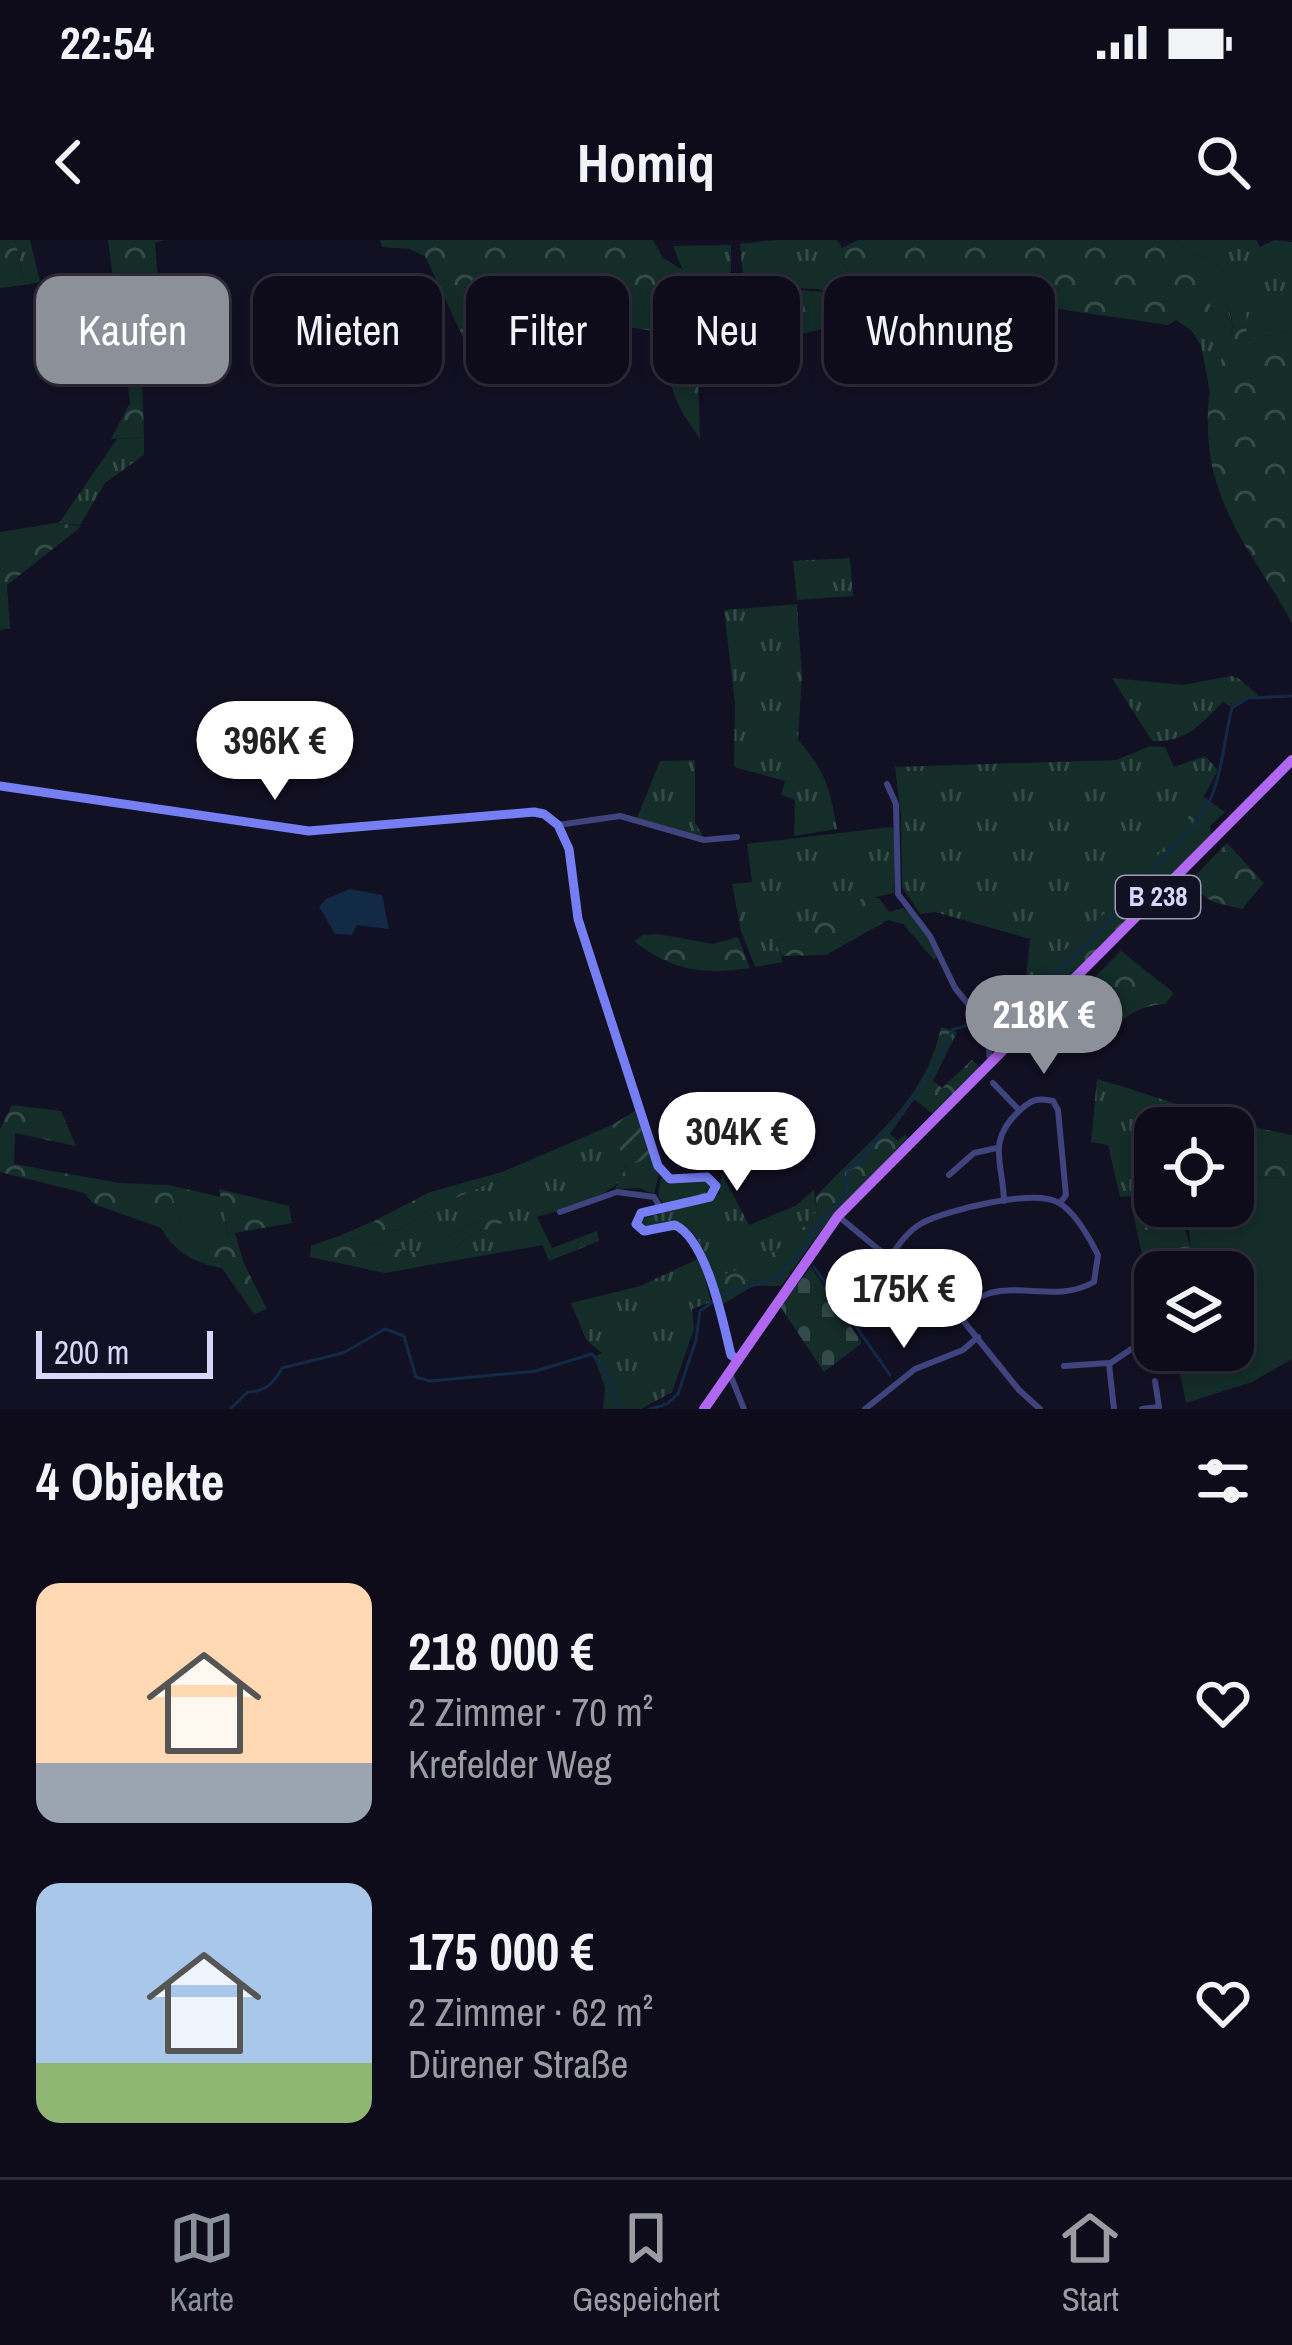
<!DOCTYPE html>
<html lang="de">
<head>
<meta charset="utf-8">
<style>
  :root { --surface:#0e0c1a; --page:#171523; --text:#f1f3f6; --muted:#9b9ba2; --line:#2e2c39; --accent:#8c9099 }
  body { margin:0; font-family:"Archivo Narrow",sans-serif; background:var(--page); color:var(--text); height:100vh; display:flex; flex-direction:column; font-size:45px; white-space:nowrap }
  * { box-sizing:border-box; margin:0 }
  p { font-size:39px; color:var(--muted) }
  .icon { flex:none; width:66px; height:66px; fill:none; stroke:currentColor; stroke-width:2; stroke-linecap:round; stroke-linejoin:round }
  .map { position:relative; height:1169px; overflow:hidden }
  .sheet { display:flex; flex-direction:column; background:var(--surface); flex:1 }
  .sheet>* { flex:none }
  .banner { position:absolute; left:36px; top:36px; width:1221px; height:108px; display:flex; gap:24px }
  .fabs { position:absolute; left:1134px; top:867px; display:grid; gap:24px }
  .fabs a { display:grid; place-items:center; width:120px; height:120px; border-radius:24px; background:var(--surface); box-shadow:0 6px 18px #0003,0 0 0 3px var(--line); font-size:60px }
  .scale { position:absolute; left:36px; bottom:30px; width:177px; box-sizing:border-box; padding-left:12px; border:6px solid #d7d6fb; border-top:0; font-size:33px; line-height:42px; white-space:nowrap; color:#d7d6fb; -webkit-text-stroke:9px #121023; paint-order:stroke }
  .price { position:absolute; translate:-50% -102px; padding:0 27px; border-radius:42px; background:#fff; color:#222; font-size:39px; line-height:78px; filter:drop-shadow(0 3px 6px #0008) }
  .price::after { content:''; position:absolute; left:50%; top:72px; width:36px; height:27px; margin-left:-18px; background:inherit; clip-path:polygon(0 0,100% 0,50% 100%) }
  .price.on { background:var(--accent); color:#fff }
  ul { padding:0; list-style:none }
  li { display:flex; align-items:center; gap:36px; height:300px; padding:0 36px }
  li span { display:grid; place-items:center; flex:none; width:336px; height:240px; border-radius:24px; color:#555 }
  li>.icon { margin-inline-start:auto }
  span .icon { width:144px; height:144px; fill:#fffc; stroke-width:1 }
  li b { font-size:51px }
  h2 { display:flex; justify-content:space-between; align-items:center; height:144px; padding:0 36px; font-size:51px }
  .pill { padding:0 42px; border-radius:24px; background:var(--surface); box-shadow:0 6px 18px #0003,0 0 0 3px var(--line); font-size:42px; line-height:108px }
  .pill.on { background:var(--accent); color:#fff }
  .status { display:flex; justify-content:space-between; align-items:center; height:84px; padding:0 60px; background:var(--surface); direction:ltr }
  .status svg { height:33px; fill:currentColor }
  header { display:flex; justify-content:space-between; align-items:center; height:156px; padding:0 36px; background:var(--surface); font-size:54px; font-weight:800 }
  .menu { display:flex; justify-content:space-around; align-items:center; height:168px; border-top:3px solid var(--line); background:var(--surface); font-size:33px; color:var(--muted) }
  .menu a { display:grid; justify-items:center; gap:6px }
  .menu .on { color:var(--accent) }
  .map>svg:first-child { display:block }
</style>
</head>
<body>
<div class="status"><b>22:54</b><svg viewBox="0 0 49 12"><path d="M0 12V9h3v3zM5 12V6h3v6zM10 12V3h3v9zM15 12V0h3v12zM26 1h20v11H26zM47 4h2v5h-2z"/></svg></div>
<header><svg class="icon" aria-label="back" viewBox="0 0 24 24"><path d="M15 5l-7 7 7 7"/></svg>Homiq<svg class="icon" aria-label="search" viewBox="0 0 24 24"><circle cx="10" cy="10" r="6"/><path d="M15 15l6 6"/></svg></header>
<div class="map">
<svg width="1292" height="1169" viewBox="0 0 1292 1169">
  <defs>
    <pattern id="grass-tufts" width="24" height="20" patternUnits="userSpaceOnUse" patternTransform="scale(3)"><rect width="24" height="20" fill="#142d29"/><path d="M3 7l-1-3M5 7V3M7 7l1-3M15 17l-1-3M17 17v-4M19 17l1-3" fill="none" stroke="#354b49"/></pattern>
    <pattern id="forest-crowns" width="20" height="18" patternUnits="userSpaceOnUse" patternTransform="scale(3)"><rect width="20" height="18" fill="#142d29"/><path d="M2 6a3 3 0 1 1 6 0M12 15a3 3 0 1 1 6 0" fill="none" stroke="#354b49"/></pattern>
    <pattern id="cemetery-stones" width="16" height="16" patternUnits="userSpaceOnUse" patternTransform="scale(3)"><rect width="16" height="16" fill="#142d29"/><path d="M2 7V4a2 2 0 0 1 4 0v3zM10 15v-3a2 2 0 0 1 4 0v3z" fill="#354b49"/></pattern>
    <pattern id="garden-furrows" width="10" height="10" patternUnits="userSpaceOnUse" patternTransform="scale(3)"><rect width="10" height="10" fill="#142d29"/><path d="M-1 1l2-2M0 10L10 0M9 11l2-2" fill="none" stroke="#354b49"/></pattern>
  </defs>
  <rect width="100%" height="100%" fill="#121023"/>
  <g fill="url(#grass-tufts)">
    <polygon points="15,0 30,0 40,42 25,45"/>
    <polygon points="776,0 824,0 852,36 849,55 817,49 744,46 740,4"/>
    <polygon points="1173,0 1256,0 1260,7 1274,0 1292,2 1292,91 1247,100 1245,60 1223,30"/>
    <polygon points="731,5 731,31 724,49 716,50 683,31 673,6"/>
    <path d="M1216,48C1246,87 1228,111 1210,152L1201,105L1191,90L1213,69L1204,56Z"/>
    <polygon points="144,197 144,215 105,243 80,285 59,283 117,199"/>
    <polygon points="850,318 853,356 797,360 793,321"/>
    <path d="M797,364L802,436L798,500C826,531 830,549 837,589L794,596L795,560L781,555L785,541L734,527L735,464L724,370Z"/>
    <path d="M1231,436L1238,438L1259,456L1247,457L1231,467L1223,462C1201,484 1186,503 1152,501L1112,438L1183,445Z"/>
    <path d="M1150,506L1165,507L1174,527L1205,516L1218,530C1176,617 1095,682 1025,746L1030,699L935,672L920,674L902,647L901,577L895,527L1116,520Z"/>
    <polygon points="695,520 695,582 703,597 637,578 660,521"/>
    <path d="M891,587L895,590L894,653C848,661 817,684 776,702L783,722L755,727L741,691L732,644L752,642L747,604Z"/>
    <path d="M1097,839C1163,858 1225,883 1292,895V928L1233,921V888H1155V963L1134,956L1120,957L1108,905L1091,902Z"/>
    <path d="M612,885C616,898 628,920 625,932C619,955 556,972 533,978L543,1005L424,1026L450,1013L466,998L508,980L481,979L418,1013L339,996L374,981L379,991L401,989L431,969L503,937L502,932Z"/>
    <path d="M722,934L749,985L795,966L814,950L817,971C789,1008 757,1025 713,1038C695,991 697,978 642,987L640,979L708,961L719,954Z"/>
    <polygon points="168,945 221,957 228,997 187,998"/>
    <polygon points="700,1018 711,1062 692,1069 694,1089 672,1152 641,1169 603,1169 605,1147 594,1117 602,1113 587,1101 571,1063 640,1046"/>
  </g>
  <g fill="url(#forest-crowns)">
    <polygon points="0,0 15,0 25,45 0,48"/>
    <polygon points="108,0 165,0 155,3 161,78 142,136 144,197 111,199 130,163"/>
    <path d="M380,0H653L663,18L716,50L744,46L837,53L822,89L769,101L697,102L700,199C671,158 667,143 666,93L535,72L469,110L425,16L409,9L382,7Z"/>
    <path d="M824,0H837L842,8L858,0H1173L1223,30L1246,61L1247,100L1292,91V384C1263,327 1228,293 1212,226C1208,207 1206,171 1210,151C1219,107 1252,94 1216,49L1205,56L1213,69L1191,90L1176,80L1168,85L1052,68L898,54L876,72L849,55L852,36Z"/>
    <polygon points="56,283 82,286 7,345 10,388 0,390 0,292"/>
    <polygon points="1204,557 1225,572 1210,586 1212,596 1011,795 999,770 1130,650"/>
    <polygon points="1227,603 1264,643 1242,669 1213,662 1187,644"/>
    <polygon points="863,658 879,658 889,672 903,668 922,684 937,717 934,720 903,684 888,680 826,715 782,716 775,703"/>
    <path d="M658,694L713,704L738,697L750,728C703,735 672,731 634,701L643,695Z"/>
    <path d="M1121,711L1174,753L1165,764C1132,766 1118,783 1098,807L1075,793L1058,774Z"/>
    <path d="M941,787L957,792L933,841L942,848L972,820L980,828L933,874L914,859L890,894L898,901L905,894L908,898L822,989L781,1046H753L720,1066L713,1038C756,1025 789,1008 817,971L816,957C866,901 925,865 941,787Z"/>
    <path d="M12,865L61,871L76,906L15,893L14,924L119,943L168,945L187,998L228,996L219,949L289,966L292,983L235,993L244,1024L267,1069L254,1074L222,1028C196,1024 174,1012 161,988L94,964L84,953L0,932V889Z"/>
    <polygon points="651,917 659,934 654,954 639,948 615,949 626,927"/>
    <polygon points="1245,920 1292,928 1292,940 1233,935 1233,921"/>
    <polygon points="502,932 503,937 431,969 401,989 379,991 374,981 430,952"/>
    <polygon points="661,937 674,943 707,941 712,949 705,955 664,964 658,956"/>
    <polygon points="1131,964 1141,970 1180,975 1191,1008 1188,983 1178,972 1178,966 1197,966 1208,1032 1155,1032 1155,1074"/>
    <polygon points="508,971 509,980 466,998 450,1013 424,1026 385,1033 310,1017 311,1006 339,996 418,1013 481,979"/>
    <polygon points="537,977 552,1008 597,991 599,1001 549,1021 532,978"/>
  </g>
  <polygon fill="url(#cemetery-stones)" points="811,1027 862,1103 824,1132 780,1066"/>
  <polygon fill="url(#garden-furrows)" points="635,871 651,917 626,927 612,885"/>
  <polygon fill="#142d29" points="1233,935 1292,940 1292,1119 1252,1142 1186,1163 1175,1110 1233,1110 1233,1032 1155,1032 1155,1074 1146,1028 1191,1018 1202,998 1197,966 1233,966"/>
  <polygon fill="#122a45" points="350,649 382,655 389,689 357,685 352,695 335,694 319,667 326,659"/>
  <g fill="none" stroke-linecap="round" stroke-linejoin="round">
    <g stroke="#122a45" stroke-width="3">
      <polyline points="814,1027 890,1135"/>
      <path d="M230,1169L248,1152C265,1152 274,1143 282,1128L343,1113L385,1089L404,1096L416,1137L430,1141L536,1131L592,1114L605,1128L620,1169"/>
      <path d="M650,1169L667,1164L678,1154L696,1100L700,1071L724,1054L777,1038L803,1009L825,975L847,953L848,929C864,923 863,915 875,903C908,869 933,836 952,790C966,784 981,785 996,777C1066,735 1119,672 1171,610C1184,594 1203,577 1211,558C1223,529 1224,498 1232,468L1248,458L1292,456"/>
    </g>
    <g stroke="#3f437e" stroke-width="6">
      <polyline points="887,544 896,564 898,654 930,696 955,748 986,786 990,820"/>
      <polyline points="558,585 620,576 704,600 737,597"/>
      <polyline points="993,843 1019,870"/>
      <polyline points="949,935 974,913 997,908"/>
      <path d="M1004,961C1003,922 986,902 1019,871C1031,860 1037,857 1053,861L1058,870L1066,955L1060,963"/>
      <polyline points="560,972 617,952 654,957 660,967"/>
      <polyline points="838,976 878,1009 932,1042 1019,1150 1040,1169"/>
      <path d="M890,1017C899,1004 908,991 922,983C946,970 1036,948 1059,963C1075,972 1090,999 1098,1015L1094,1042C1058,1062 1024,1044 990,1053C977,1057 967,1065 957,1073"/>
      <polyline points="884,1067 896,1081"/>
      <polyline points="889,1072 925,1037"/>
      <polyline points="1064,1126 1108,1123"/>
      <polyline points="730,1134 744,1169"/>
      <polyline points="865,1169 915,1129 963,1110 978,1097"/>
      <polyline points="1114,1169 1109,1124 1133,1108"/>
      <polyline points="1142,1169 1159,1167 1155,1141"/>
    </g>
    <path stroke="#757ef3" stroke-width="9" d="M0,546L309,591L534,572L544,574L558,585L569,609L578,679L658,926L670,939L707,937L716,946L710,957L641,973L636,984L644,991L675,985C707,1000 723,1082 731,1115L738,1120"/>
    <polyline stroke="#b067f2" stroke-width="10" points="704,1169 838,976 1292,520"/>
  </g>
  <g text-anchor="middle" stroke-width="12" stroke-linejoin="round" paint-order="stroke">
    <rect fill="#121023" stroke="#9c9bba" stroke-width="3" x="1116" y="636" width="84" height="42" rx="9"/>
    <g font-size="27" font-weight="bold" fill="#d7d6fb">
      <text x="1158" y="666">B 238</text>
    </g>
  </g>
</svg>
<div class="fabs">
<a><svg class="icon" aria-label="locate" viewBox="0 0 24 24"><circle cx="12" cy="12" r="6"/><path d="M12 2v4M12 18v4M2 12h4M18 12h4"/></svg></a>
<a><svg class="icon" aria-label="layers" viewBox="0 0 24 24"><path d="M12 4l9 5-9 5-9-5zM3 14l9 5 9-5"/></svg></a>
</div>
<div class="scale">200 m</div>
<b class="price" style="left:275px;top:563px">396K €</b>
<b class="price on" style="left:1044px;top:837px">218K €</b>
<b class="price" style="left:737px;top:954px">304K €</b>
<b class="price" style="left:904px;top:1111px">175K €</b>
<div class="banner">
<a class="pill on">Kaufen</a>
<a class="pill">Mieten</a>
<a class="pill">Filter</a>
<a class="pill">Neu</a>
<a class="pill">Wohnung</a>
</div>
</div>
<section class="sheet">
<h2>4 Objekte<svg class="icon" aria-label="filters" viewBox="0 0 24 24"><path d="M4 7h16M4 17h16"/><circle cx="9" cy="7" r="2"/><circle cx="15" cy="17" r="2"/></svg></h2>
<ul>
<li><span style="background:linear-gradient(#ffd9b3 75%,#9aa5b1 0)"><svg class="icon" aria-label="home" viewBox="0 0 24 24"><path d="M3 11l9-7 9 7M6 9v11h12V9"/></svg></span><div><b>218 000 €</b><p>2 Zimmer · 70 m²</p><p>Krefelder Weg</p></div><svg class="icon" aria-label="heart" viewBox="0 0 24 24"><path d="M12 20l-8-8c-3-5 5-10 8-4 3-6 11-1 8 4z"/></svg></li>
<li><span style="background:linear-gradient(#a9c7e8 75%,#8fb573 0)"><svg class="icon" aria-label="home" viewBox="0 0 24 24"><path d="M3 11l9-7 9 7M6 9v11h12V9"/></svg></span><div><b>175 000 €</b><p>2 Zimmer · 62 m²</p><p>Dürener Straße</p></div><svg class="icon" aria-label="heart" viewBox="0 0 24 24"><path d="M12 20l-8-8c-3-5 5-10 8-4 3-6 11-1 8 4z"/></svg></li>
</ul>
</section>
<nav class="menu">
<a class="on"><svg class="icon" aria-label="map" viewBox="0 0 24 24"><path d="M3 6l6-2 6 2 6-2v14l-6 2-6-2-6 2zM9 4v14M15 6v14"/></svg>Karte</a>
<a><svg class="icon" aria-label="saved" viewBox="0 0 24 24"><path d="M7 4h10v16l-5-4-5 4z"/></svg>Gespeichert</a>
<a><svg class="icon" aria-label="home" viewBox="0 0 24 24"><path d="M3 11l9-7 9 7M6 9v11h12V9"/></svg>Start</a>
</nav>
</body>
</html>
